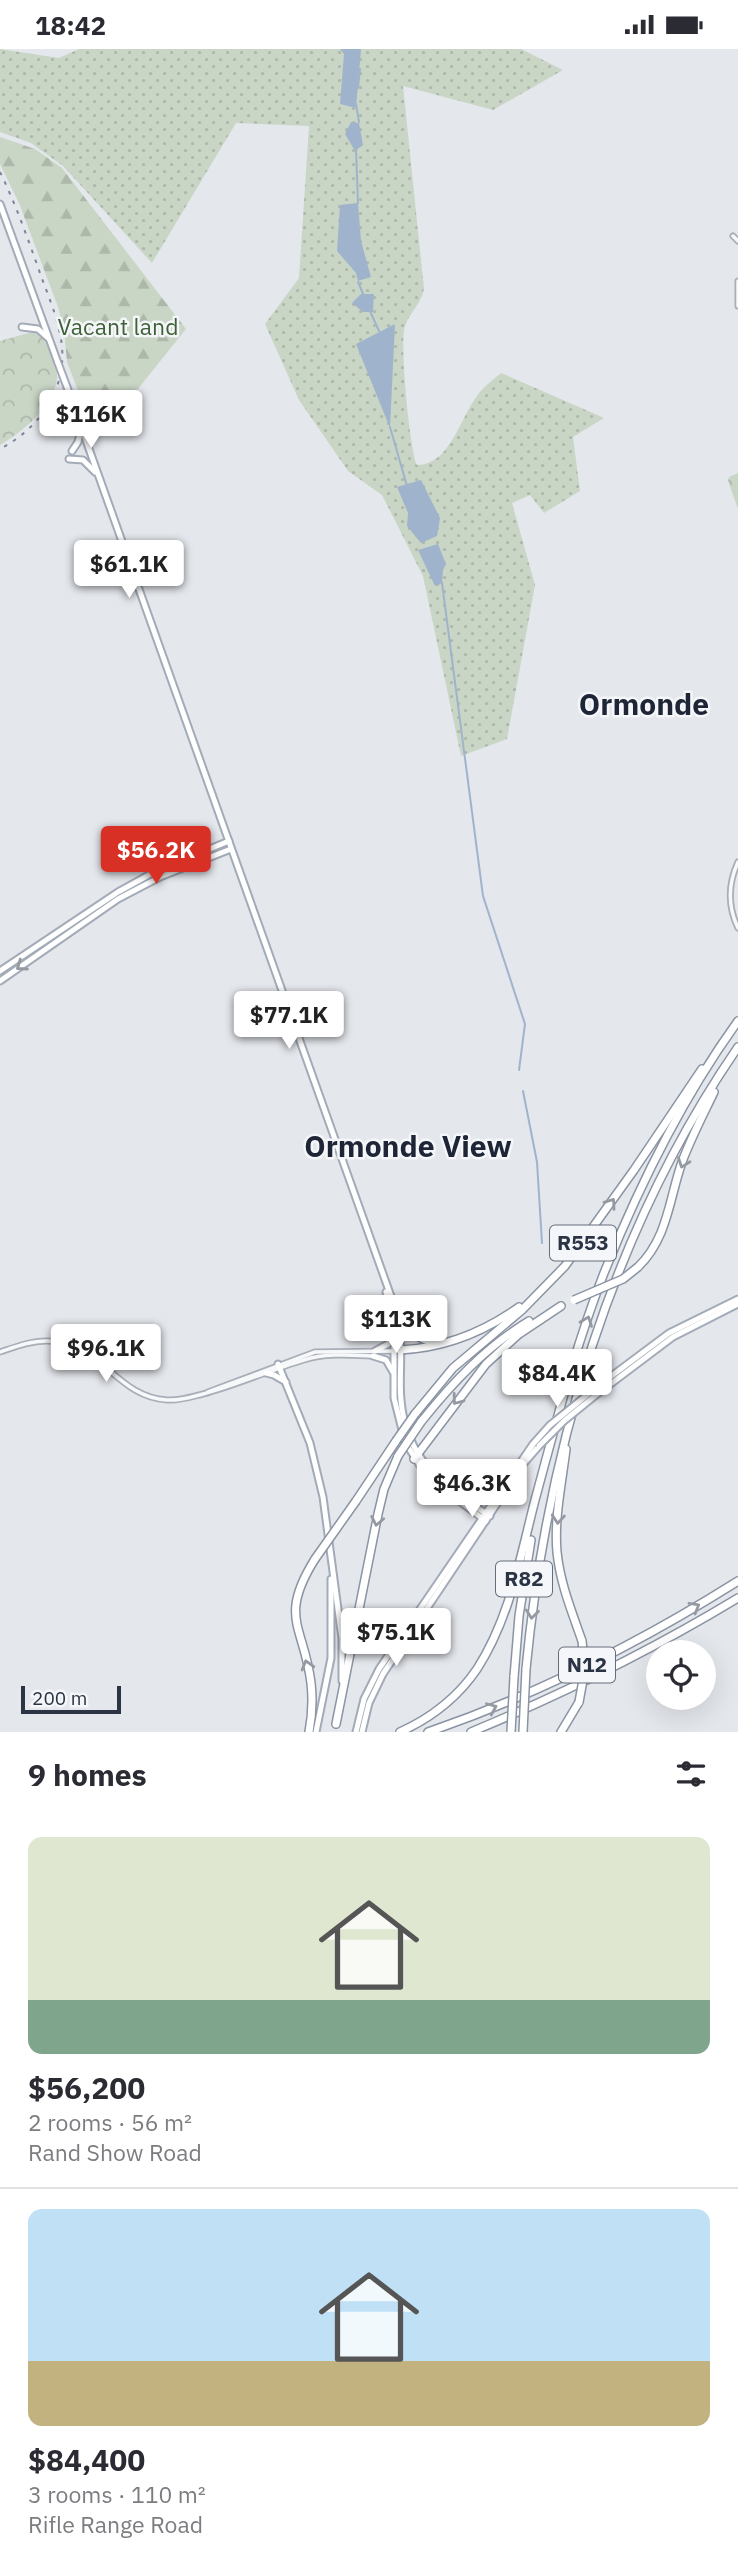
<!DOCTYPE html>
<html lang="en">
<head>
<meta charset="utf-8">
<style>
  :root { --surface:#fff; --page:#f2f2f3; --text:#2b2b33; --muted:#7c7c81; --line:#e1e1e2; --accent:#d93025 }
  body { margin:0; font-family:"IBM Plex Sans",sans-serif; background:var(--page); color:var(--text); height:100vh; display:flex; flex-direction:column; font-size:26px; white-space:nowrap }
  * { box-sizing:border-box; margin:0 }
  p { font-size:23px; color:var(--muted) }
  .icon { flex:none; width:38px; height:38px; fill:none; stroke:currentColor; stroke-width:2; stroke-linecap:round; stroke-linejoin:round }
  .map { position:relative; height:1683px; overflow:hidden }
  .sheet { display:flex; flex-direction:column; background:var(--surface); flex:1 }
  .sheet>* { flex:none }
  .fabs { position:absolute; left:646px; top:1591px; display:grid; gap:14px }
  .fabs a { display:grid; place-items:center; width:70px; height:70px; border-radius:50%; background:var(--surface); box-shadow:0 7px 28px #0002; font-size:35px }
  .scale { position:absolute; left:21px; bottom:18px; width:100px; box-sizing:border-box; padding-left:7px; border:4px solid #2b3445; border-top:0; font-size:19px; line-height:24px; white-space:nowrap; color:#2b3445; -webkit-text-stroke:5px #f4f6f9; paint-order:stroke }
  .price { position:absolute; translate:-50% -60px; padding:0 16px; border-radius:7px; background:#fff; color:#222; font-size:23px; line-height:46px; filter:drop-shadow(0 2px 4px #0008) }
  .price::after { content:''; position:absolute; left:50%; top:42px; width:21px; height:16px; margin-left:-10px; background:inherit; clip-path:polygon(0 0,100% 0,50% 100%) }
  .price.current { background:var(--accent); color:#fff }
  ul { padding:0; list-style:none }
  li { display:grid; align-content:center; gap:14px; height:371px; padding:0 28px }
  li+li { border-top:2px solid var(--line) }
  li span { display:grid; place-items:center; height:217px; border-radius:14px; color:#555 }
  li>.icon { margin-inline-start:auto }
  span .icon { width:126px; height:126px; fill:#fffc; stroke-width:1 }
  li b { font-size:30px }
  h2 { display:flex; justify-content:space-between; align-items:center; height:84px; padding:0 28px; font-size:30px }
  .status { display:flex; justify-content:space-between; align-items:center; height:49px; padding:0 35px; background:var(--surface); direction:ltr }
  .status svg { height:19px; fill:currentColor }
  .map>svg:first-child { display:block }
</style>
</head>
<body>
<div class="status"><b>18:42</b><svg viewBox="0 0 49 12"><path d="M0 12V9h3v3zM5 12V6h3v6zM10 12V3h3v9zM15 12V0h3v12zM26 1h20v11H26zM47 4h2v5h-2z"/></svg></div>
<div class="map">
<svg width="738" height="1683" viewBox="0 0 738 1683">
  <defs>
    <pattern id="grass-dots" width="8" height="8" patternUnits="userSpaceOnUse" patternTransform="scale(1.75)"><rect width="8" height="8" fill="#c9d6c5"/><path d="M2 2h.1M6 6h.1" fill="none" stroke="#adb8ab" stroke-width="1.8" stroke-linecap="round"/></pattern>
    <pattern id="forest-firs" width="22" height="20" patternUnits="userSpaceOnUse" patternTransform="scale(1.75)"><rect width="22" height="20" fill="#c9d6c5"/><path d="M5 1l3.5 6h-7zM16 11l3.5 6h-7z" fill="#adb8ab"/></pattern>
    <pattern id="park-crowns" width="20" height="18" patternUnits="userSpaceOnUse" patternTransform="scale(1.75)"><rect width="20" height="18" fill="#c9d6c5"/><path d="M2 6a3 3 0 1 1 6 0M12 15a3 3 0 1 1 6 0" fill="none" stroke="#adb8ab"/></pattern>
  </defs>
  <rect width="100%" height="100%" fill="#e4e7ec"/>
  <path fill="url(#grass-dots)" d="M0,0L59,9L79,0H521L563,21L493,61L403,37L424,240C421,255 410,263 405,277C399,292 410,403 417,416C450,416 460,369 477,347C483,338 493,331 501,324L604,369L573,388L580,442L544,464L530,446L512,454L535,536L507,690L461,707L423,527L382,446L348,422L299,351L265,275L299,229L309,77L236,74L152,214L63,117L31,94L0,83Z"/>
  <polygon fill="url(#forest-firs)" points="0,88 35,100 62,119 186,280 97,391 67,313 64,281 58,258 19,154 0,115"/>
  <g fill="url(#park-crowns)">
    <path d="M32,283L42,287C48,299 58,316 57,329C55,357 22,383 0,396V292Z"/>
    <polygon points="738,424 738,460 728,432 729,428"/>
  </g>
  <g fill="#9fb4cc">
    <polygon points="340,0 361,0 356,59 340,55 344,5"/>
    <polygon points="351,73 359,74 363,96 355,102 345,85"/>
    <polygon points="358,154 361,192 371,228 358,232 356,224 337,202 340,156"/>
    <polygon points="361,245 374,245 373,263 363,263 352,254"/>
    <polygon points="395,275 390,379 356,295"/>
    <polygon points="421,431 440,469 437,487 421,494 407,477 408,464 397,438"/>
    <polygon points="438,495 446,515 443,521 442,534 435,537 418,501"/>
  </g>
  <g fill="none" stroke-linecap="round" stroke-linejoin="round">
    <g stroke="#9fb4cc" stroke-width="2">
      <polyline points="358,39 360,20"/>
      <polyline points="356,55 359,73"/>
      <polyline points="356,100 358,154"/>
      <polyline points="358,233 364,247"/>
      <polyline points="370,262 379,282"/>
      <polyline points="390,378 407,437"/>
      <polyline points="442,534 483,847 525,975 519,1021"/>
      <polyline points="523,1042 537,1113 542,1194"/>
    </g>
    <defs>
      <g id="minor">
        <polyline points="733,187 738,192"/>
        <polyline points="738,232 738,257"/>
        <path d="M738,813C728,835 728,858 738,879"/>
        <path d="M0,1303C15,1298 30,1292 46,1292C101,1291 115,1348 167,1351C180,1352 191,1348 203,1345C237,1336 270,1321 304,1311C326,1304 350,1306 373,1307"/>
        <polyline points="208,1343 315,1303 395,1302"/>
      </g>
      <g id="major">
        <polyline points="0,155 58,314"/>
        <polyline points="22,278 38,280 48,289"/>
        <path d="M67,338L393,1253C395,1266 399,1278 400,1291C402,1311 399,1331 401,1351C406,1411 443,1437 490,1467"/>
        <polyline points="72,402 78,393 81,380"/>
        <polyline points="69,410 83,411 95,423"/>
        <polyline points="0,922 118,843 156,822 229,792"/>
        <polyline points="0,932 118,850 160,828 231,800"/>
        <polyline points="386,1243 394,1285 394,1349 405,1393 427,1428 486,1472"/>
        <polyline points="375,1302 388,1295 394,1287"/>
        <polyline points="373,1307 386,1311 393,1323"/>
        <polyline points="278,1315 310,1394 323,1448 342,1590 342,1632"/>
        <polyline points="266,1324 274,1326 286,1333"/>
        <polyline points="598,1337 669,1284 738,1250"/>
        <polyline points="596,1346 673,1288 738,1255"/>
        <polyline points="316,1683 331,1609 331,1530"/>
        <polyline points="356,1683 364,1650 379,1620 533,1395"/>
        <polyline points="362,1683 369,1654 383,1625 525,1413 539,1397"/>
      </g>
      <g id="highway">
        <path d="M638,1218C668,1189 669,1150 682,1113C691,1089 703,1066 714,1043"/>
        <path d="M393,1253C404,1275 412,1291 438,1294"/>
        <path d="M400,1301C444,1299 484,1283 519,1258"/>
        <polyline points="415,1365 453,1319 522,1261 565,1217 634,1121 702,1020"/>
        <path d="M421,1373C453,1333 486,1298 529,1272"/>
        <path d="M566,1400C562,1433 554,1469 557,1503C560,1534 572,1563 582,1592"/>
        <polyline points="414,1410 486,1315 519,1285 561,1257"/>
        <polyline points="356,1452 396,1392"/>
        <path d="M526,1620C547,1401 612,1181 738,998"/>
        <polyline points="514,1628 519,1567 531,1491"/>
        <polyline points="336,1675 378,1465 384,1440 398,1407"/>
        <path d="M309,1683C312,1667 313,1651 311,1634C304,1577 278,1569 315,1510"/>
        <path d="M400,1683C431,1669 458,1648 477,1620C510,1569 520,1509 535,1451C556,1374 575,1298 604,1224C639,1137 683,1048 738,972"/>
        <path d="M428,1683C536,1646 641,1593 738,1532"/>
        <path d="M471,1683C563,1645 652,1601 738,1549"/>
        <polyline points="561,1683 579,1653"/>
      </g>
    </defs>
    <use href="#minor" stroke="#a9aeb7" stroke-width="7"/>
    <use href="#major" stroke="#a3abb8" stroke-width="9"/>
    <use href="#highway" stroke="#8b94a3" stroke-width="10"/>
    <use href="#minor" stroke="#f7f8fa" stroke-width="3.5"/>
    <use href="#major" stroke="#fff" stroke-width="5"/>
    <use href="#highway" stroke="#fff" stroke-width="7"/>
    <path stroke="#7d8696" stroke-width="2" stroke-dasharray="3.5 7" stroke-linecap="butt" d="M0,123C16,156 28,190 40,224C47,244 56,264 60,285C71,335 42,378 0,400"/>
    <defs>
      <g id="major-bridge">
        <polyline points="58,314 67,338"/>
        <polyline points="533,1395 550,1376 598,1337"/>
        <polyline points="539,1397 564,1372 596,1346"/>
      </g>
      <g id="highway-bridge">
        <polyline points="574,1251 623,1230 638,1218"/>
        <polyline points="396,1392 415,1365"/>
        <polyline points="398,1407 421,1373"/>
        <polyline points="315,1510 356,1452"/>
        <polyline points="579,1653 585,1620 582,1592"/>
        <polyline points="511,1683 514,1628"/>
        <polyline points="523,1683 526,1620"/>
      </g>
    </defs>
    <use href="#major-bridge" stroke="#a3abb8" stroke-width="9" stroke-linecap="butt"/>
    <use href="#highway-bridge" stroke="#8b94a3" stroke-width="10" stroke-linecap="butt"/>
    <use href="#major-bridge" stroke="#fff" stroke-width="5"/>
    <use href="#highway-bridge" stroke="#fff" stroke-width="7"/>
  </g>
  <defs><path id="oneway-chevron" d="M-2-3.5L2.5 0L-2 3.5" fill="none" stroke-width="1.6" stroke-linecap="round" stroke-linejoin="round" transform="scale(1.75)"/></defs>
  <g stroke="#959aa2">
    <use href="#oneway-chevron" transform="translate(21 917) rotate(145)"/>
    <use href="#oneway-chevron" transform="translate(683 1114) rotate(110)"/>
    <use href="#oneway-chevron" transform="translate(611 1154) rotate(-55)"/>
    <use href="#oneway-chevron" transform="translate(587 1272) rotate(-70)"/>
    <use href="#oneway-chevron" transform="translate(457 1351) rotate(127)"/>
    <use href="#oneway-chevron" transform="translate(558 1470) rotate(95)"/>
    <use href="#oneway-chevron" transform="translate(377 1472) rotate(101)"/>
    <use href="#oneway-chevron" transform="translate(695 1558) rotate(-30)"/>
    <use href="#oneway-chevron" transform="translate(532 1565) rotate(96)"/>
    <use href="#oneway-chevron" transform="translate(307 1616) rotate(-106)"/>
    <use href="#oneway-chevron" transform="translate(492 1659) rotate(-23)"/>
  </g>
  <g text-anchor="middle" stroke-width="5" stroke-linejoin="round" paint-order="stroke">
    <g fill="#f4f6f9" stroke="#676e7b" stroke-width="2">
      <rect x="550" y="1176.5" width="66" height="35" rx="5"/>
      <rect x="496" y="1512.5" width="56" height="35" rx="5"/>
      <rect x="559" y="1598.5" width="56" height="35" rx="5"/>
    </g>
    <g font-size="21" font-weight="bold" fill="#2b3445">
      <text x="583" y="1201">R553</text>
      <text x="524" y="1537">R82</text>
      <text x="587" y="1623">N12</text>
    </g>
    <g font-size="23" fill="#3f6138" stroke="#f4f6f9">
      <text x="118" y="286">Vacant land</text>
    </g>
    <g font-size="30" font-weight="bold" fill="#1d2536" stroke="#f4f6f9">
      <text x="644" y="666">Ormonde</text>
      <text x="408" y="1108">Ormonde View</text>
    </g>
  </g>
</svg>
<div class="fabs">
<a><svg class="icon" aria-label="locate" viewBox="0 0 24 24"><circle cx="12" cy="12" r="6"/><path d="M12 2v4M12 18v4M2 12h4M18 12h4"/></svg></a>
</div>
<div class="scale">200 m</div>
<b class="price" style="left:91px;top:401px">$116K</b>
<b class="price" style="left:129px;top:551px">$61.1K</b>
<b class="price current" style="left:156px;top:837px">$56.2K</b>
<b class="price" style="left:289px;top:1002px">$77.1K</b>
<b class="price" style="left:396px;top:1306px">$113K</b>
<b class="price" style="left:106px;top:1335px">$96.1K</b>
<b class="price" style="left:557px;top:1360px">$84.4K</b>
<b class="price" style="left:472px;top:1470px">$46.3K</b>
<b class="price" style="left:396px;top:1619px">$75.1K</b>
</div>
<section class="sheet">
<h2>9 homes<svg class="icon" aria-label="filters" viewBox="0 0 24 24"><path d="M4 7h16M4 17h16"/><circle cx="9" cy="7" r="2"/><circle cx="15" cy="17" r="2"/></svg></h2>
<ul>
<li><span style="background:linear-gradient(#dfe7d0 75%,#7fa58c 0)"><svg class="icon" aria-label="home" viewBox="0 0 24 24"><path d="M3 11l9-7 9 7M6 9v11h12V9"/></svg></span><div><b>$56,200</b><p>2 rooms · 56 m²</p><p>Rand Show Road</p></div></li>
<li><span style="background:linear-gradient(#bfe0f5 70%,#c2b280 0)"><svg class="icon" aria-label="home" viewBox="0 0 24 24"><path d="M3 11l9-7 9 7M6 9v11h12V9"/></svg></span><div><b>$84,400</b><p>3 rooms · 110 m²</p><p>Rifle Range Road</p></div></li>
</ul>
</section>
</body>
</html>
